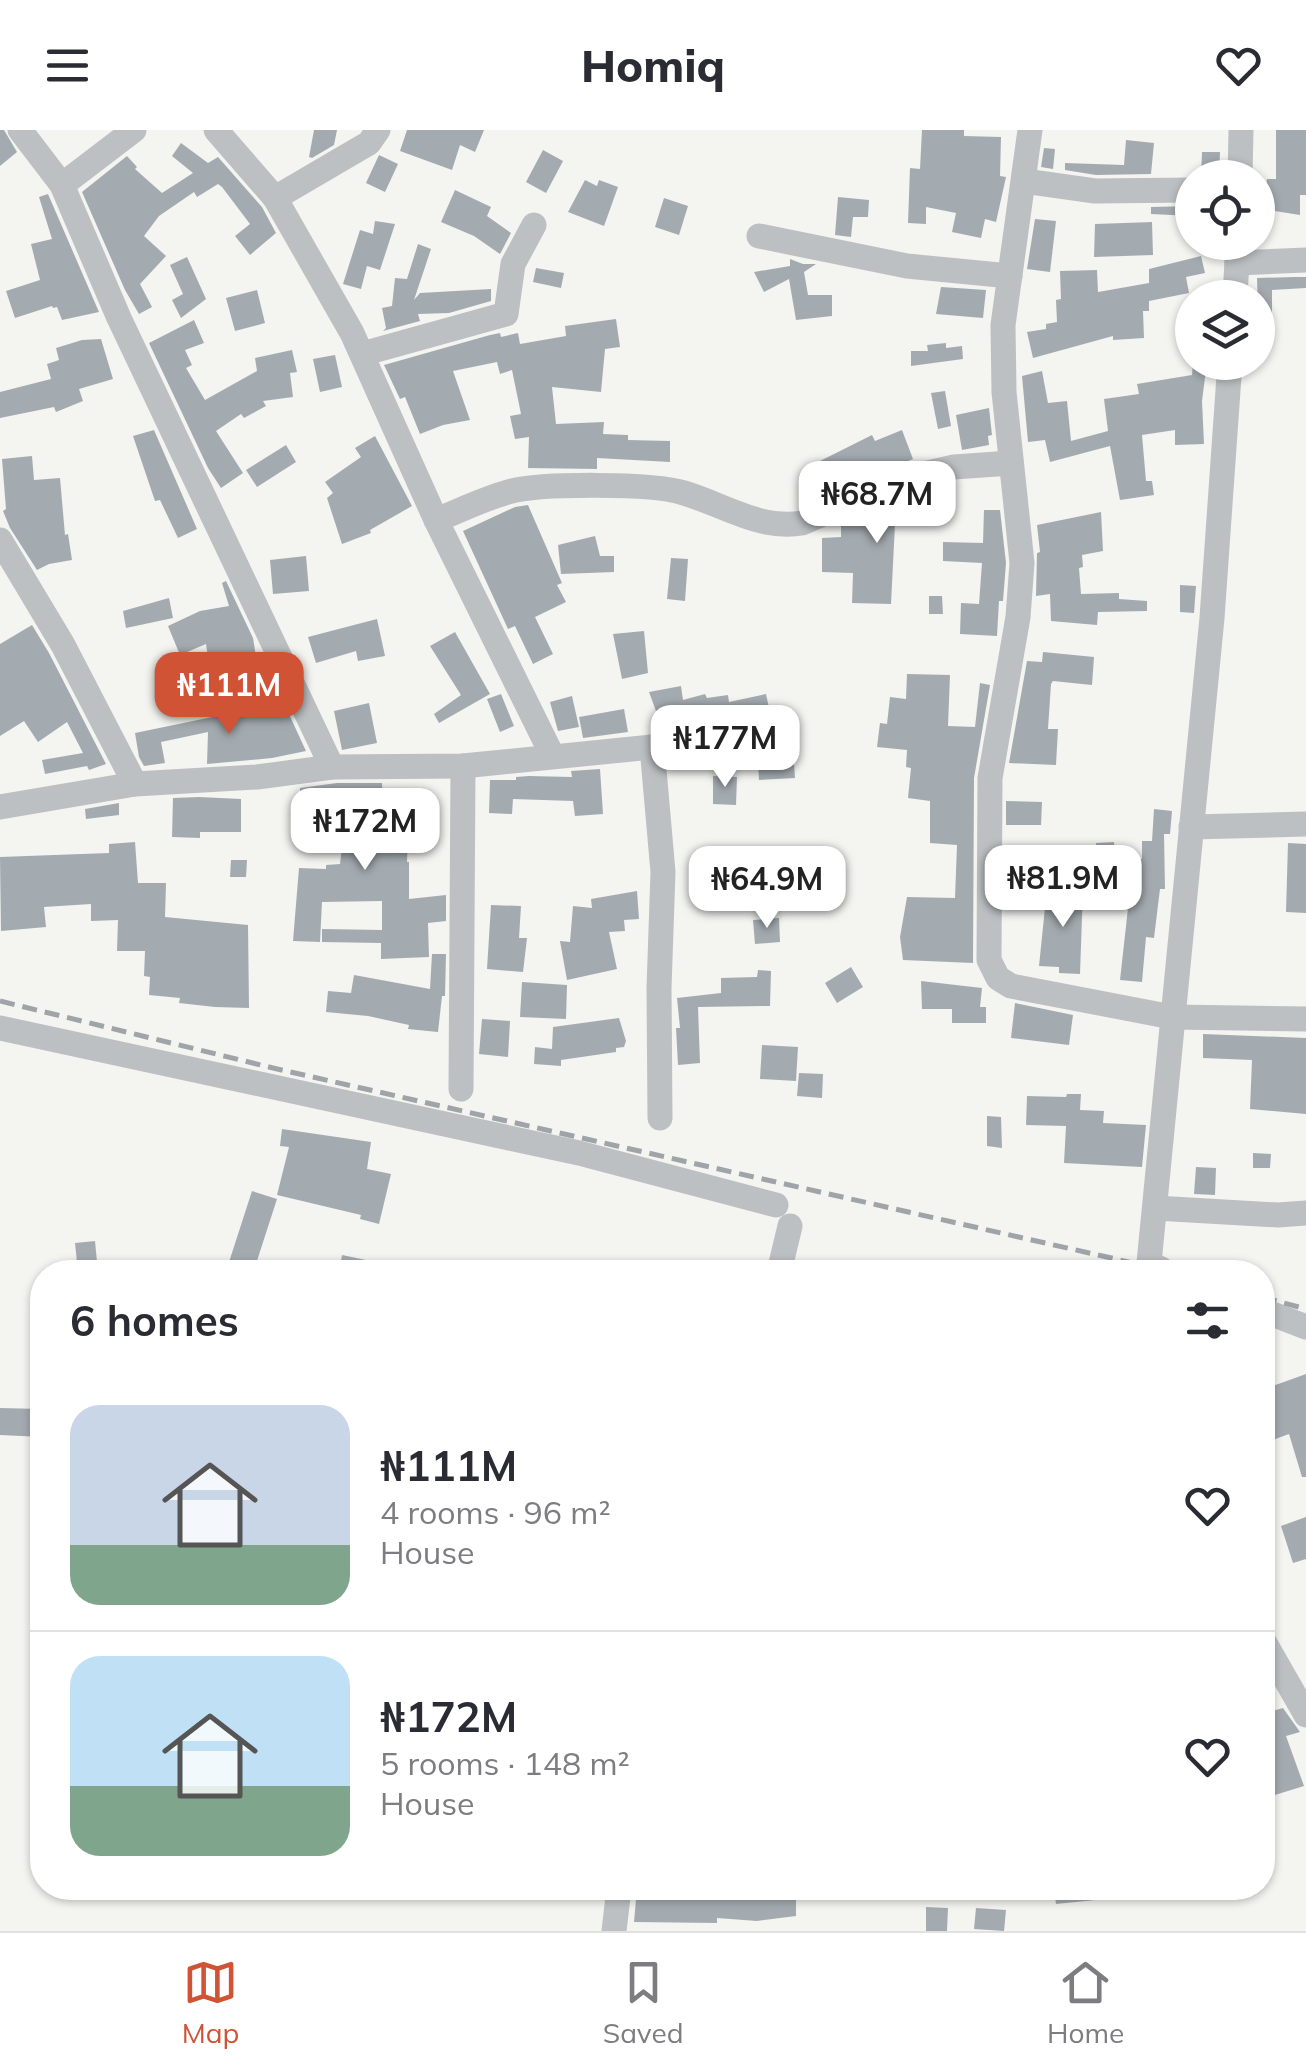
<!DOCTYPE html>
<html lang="en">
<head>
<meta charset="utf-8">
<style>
  :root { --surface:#fff; --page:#f2f2f3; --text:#2b2b33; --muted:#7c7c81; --line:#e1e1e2; --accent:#d05336 }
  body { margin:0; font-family:Mulish,sans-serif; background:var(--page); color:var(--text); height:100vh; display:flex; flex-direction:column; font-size:38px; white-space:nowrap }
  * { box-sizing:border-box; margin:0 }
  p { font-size:32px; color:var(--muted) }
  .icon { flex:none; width:55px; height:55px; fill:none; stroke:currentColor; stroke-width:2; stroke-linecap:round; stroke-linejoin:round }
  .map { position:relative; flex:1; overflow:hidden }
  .details { position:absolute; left:30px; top:1130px; width:1245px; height:640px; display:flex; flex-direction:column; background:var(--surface); border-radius:40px; box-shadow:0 2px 8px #0004 }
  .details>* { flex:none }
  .tools { position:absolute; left:1175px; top:30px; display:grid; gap:20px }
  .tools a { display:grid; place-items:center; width:100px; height:100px; border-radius:50%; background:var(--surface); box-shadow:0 2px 8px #0004; font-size:50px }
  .price { position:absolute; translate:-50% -85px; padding:0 22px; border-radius:20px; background:#fff; color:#222; font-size:32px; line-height:65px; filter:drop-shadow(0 2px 5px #0008) }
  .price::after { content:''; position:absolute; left:50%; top:60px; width:30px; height:22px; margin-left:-15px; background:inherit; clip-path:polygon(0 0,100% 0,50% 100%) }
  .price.current { background:var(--accent); color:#fff }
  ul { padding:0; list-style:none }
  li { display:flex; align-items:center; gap:30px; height:250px; padding:0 40px }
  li+li { border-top:2px solid var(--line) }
  li span { display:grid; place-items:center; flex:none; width:280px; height:200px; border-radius:30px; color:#555 }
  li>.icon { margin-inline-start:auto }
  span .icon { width:120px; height:120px; fill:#fffc; stroke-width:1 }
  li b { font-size:42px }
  h2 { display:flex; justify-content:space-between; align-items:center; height:120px; padding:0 40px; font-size:42px }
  header { display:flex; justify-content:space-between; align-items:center; height:130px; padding:0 40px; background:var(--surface); font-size:45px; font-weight:800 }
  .tab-bar { display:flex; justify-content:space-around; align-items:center; height:140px; border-top:2px solid var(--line); background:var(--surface); font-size:28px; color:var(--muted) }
  .tab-bar a { display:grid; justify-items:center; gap:5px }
  .tab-bar .current { color:var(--accent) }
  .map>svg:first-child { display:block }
</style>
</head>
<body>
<header><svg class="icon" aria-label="menu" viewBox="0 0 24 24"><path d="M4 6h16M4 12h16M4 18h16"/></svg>Homiq<svg class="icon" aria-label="heart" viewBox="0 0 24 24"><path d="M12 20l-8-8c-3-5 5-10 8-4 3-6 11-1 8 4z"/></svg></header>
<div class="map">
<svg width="1306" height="1801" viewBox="0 0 1306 1801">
  <rect width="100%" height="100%" fill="#f4f4f1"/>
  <g fill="#a4abb0">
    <polygon points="0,0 4,0 17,22 0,36"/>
    <polygon points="314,0 337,0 334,15 312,28 309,27"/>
    <polygon points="407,0 484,0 475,22 460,15 452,40 400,21"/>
    <polygon points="922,0 964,0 964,6 1001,7 1000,46 1006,47 996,92 985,89 981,108 952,102 956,83 926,77 926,94 908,93 910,38 920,39"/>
    <polygon points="1276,0 1306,0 1306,65 1300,65 1300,85 1262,79 1267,49 1276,49"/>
    <polygon points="1126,10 1154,13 1151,44 1096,45 1065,40 1065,33 1124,35"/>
    <polygon points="181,13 208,33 218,27 262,77 276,103 250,125 235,106 250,94 222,57 218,54 197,67 194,62 159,86 144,106 166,126 140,154 152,177 139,184 125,160 82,62 127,26 137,37 135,39 162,63 193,43 172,26"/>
    <polygon points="1044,18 1055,19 1053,39 1041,37"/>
    <polygon points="543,20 563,31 546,63 526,52"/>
    <polygon points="1202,22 1220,22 1219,48 1201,47"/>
    <polygon points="379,25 398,34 385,62 366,53"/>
    <polygon points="585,50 597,56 599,50 618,57 604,96 568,82"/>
    <polygon points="455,60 491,77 487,86 511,103 500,124 474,106 441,92"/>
    <polygon points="48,64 99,182 62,190 57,177 53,178 52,176 15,188 6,161 40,150 31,114 52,109 39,67"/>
    <polygon points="838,67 869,70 868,87 853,87 851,107 835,105"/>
    <polygon points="664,68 688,76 679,105 655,97"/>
    <polygon points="1192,76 1192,86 1151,84 1151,77"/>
    <polygon points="1035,89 1056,91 1050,142 1027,139"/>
    <polygon points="375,91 395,94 380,140 367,136 361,159 343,154 360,100 373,104"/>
    <polygon points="1152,92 1153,125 1094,127 1095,94"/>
    <polygon points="418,114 431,119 414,170 420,163 491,159 491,171 449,183 418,184 420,191 383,201 386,198 382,178 392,176 395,148 407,149"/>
    <polygon points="1201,126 1205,143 1186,147 1189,163 1149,171 1149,181 1143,181 1144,208 1113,210 1113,206 1033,228 1027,202 1046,199 1046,194 1057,192 1056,170 1061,169 1060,141 1097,140 1098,162 1149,153 1149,139"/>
    <polygon points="187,127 206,169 181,188 172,170 183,164 170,135"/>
    <polygon points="790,129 803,134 816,134 804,142 808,165 832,165 832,186 796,190 789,149 764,162 754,142 790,136"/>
    <polygon points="536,138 564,143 561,158 533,152"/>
    <polygon points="1294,147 1306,147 1306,158 1272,160 1272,183 1258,183 1257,148"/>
    <polygon points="941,157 986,160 983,188 936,184"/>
    <polygon points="257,160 265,193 235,201 226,168"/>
    <polygon points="616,189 620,217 605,219 601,262 552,257 556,294 604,292 603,304 628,305 628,310 670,311 670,332 597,328 597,339 528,338 529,307 515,309 510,286 521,284 512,240 500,244 497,232 453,241 470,290 443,295 420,304 405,267 400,269 384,235 490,205 500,203 501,207 518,203 520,214 566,206 565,196"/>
    <polygon points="194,190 204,213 185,220 192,235 186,238 205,270 257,241 255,228 292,220 297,242 290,243 293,267 263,271 266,276 244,288 241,284 216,301 243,343 221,358 208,338 149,213"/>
    <polygon points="101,209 113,249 79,259 83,271 56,282 54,277 0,288 0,262 51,249 47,234 59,230 56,218 82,210"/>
    <polygon points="946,213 946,218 962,216 963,229 911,236 911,221 928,221 927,215"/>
    <polygon points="335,225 342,257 320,262 313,229"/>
    <polygon points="1193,232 1207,232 1202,271 1204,314 1175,315 1175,300 1142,305 1146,351 1152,351 1154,365 1120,370 1110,316 1050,332 1045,310 1028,312 1022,246 1042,241 1048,273 1067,271 1071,311 1108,301 1104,269 1139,264 1137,254 1192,245"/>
    <polygon points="945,261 951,296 938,299 931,263"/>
    <polygon points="989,278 992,305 988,306 989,315 962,320 956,285"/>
    <polygon points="154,300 197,399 178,408 160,370 155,371 133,306"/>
    <polygon points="902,300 913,329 834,361 820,331 872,305 875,311"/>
    <polygon points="375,306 412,376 370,400 371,403 342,414 327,368 333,363 325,352 361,327 355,318"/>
    <polygon points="286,315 296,332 257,357 246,340"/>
    <polygon points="32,326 34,350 60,348 65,405 68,404 72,430 49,434 37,440 10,398 3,381 6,379 2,329"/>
    <polygon points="944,356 953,385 940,389 940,393 895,394 891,474 852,473 853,443 822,442 822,408 841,407 841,394 874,379 900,381 900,373 934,372 933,358"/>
    <polygon points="528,375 562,453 557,455 566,472 535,487 553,524 533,534 515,496 508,499 463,401 515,377"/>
    <polygon points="984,380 1000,380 1006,433 1003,471 999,471 997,506 960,504 961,473 979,474 982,433 943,431 943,412 983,413"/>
    <polygon points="1101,382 1103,421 1082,425 1083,437 1079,438 1081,464 1119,463 1119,469 1147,471 1147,481 1098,482 1097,495 1051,491 1050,464 1036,466 1037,423 1040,422 1037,395"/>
    <polygon points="595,406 600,426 614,426 614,442 561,444 558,415"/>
    <polygon points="306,426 309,461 273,464 270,430"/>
    <polygon points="671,428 688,429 685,471 667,469"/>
    <polygon points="226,451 253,508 261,558 225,562 224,552 212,554 206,514 180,525 168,496 200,481 229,476 222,453"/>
    <polygon points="1180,455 1196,456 1194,483 1180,482"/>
    <polygon points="929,466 942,466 943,484 929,484"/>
    <polygon points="169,468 173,488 126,498 123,481"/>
    <polygon points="377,489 385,526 358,531 356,521 316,533 308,507"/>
    <polygon points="32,495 49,523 106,634 89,640 87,636 45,644 42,630 83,623 67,592 38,612 24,591 0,606 0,514"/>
    <polygon points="644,501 648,543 622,549 613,504"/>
    <polygon points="455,502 490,564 439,593 434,584 461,565 430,516"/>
    <polygon points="1043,522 1094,527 1092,555 1053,551 1051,554 1048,599 1058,599 1056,635 1009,633 1027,531 1042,532"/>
    <polygon points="907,544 950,545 948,596 975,597 980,553 990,555 974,648 973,833 903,830 900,807 907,767 955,768 957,715 930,713 930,671 908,668 911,638 906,637 907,620 877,617 880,593 887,594 890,567 906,569"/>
    <polygon points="681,556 683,570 705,564 707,568 728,565 729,572 766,564 771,587 739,594 739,601 674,601 670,576 656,581 649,562"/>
    <polygon points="501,564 514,596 500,602 487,569"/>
    <polygon points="572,566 579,597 558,601 550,572"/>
    <polygon points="369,573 377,613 342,620 334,581"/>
    <polygon points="275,574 277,585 288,582 306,621 272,628 207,634 208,602 161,612 165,633 144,636 139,627 135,603"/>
    <polygon points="624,579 628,602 583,608 579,587"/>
    <polygon points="793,619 795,648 759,650 758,632 770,620"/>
    <polygon points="600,639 603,684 575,686 573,671 513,669 512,684 489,683 490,650 516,650 516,647 529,646 572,647 571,641"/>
    <polygon points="713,646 737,647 736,675 713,674"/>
    <polygon points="337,653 382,653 383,680 409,681 407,732 409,732 409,769 446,765 446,791 428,793 429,827 381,829 381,813 322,812 322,799 382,800 382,771 322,772 320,812 293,811 299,738 326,739 326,735 340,734 345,692 299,690 300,658"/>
    <polygon points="199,667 241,669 241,702 200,702 200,708 172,707 173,668"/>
    <polygon points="1006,671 1042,672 1041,695 1006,695"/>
    <polygon points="119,673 119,685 86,689 85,679"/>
    <polygon points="1154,679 1172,681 1170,704 1164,704 1165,759 1160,759 1154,808 1146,807 1142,852 1120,850 1132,742 1098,744 1096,713 1114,712 1115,730 1142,729 1142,711 1152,711"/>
    <polygon points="135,712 138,753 166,753 165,787 248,795 249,878 215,877 179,873 180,868 149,865 150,847 144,846 145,821 117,821 118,790 91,791 91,774 44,777 46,797 1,801 0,727 109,723 109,714"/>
    <polygon points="1288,713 1306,714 1306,783 1286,782"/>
    <polygon points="231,730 247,730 246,747 230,747"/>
    <polygon points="725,738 739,738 740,747 749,747 750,773 715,774 714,748 725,748"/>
    <polygon points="1047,758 1083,759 1080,844 1059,843 1059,837 1039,836"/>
    <polygon points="637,761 639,789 624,790 625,801 609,802 617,839 567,850 560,811 570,812 573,776 592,778 591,769"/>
    <polygon points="491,775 521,776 519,808 527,808 523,842 487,839"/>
    <polygon points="779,788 780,812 755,814 753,790"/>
    <polygon points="432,824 446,824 445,866 442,866 438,902 408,899 409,895 368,886 326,882 328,861 351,863 354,845 430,859"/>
    <polygon points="851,837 863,857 837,873 825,853"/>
    <polygon points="758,840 771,841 770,876 698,877 700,933 678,935 676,898 680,898 677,868 721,863 721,848 757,847"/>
    <polygon points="921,851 982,858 980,877 986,877 986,893 952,893 952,879 922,879"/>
    <polygon points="522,852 567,855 566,889 520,887"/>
    <polygon points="1015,873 1073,885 1069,915 1011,908"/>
    <polygon points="619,888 626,911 624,917 616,918 616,922 561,930 561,936 534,934 535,917 552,919 553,897"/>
    <polygon points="482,889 510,891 508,927 479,924"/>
    <polygon points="1203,904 1306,908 1306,984 1250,979 1252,930 1203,928"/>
    <polygon points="762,915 798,917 796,951 760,949"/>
    <polygon points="799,943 823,944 822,968 797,966"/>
    <polygon points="1067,964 1081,964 1080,980 1104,981 1103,993 1146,995 1142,1037 1064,1033 1066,996 1026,995 1027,966 1066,967"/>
    <polygon points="987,986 1001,987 1002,1018 987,1016"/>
    <polygon points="282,999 371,1012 367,1039 391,1044 379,1094 360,1089 361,1085 277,1065 289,1017 280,1016"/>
    <polygon points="1253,1023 1271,1024 1270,1038 1253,1038"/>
    <polygon points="1196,1037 1216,1038 1215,1065 1194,1064"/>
    <polygon points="252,1061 277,1069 254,1140 229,1132"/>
    <polygon points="95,1111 98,1142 78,1142 75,1113"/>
    <polygon points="342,1125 366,1130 364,1142 339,1142"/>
    <polygon points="1306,1244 1306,1347 1302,1347 1289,1304 1262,1314 1262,1260"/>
    <polygon points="0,1278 42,1279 42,1307 0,1305"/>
    <polygon points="1306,1387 1306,1429 1293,1433 1281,1396"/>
    <polygon points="1283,1578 1300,1602 1286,1606 1304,1656 1262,1669 1262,1584"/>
    <polygon points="637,1758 721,1763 722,1759 770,1762 770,1759 796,1760 796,1786 757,1791 717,1788 717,1793 634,1792"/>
    <polygon points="1054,1758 1125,1758 1125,1767 1056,1774"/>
    <polygon points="926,1777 948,1778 947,1801 926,1801"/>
    <polygon points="976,1778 1006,1780 1004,1801 974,1799"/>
  </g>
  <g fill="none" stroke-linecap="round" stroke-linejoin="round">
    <g stroke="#bcc0c3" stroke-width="25">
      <polyline points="20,0 62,55 119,188 332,637"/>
      <polyline points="216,0 275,68 352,203 436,390 552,625"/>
      <polyline points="1030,0 1003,195 1004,262 1022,433 1018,487 990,648 989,830 998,848 1011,856 1172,887 1306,889"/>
      <polyline points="1240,48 1241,0"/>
      <polyline points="1024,51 1095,61 1192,60"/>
      <polyline points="62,55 134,0"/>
      <polyline points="275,68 369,13 378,0"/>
      <polyline points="759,106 907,136 1010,146"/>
      <polyline points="1237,133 1306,130"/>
      <polyline points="1235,168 1238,112"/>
      <polyline points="362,224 506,184 513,134 534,95"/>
      <path d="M436,390C459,381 483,369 508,362C539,353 653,353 684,363C724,375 760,400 802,393L906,348L954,337L1011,333"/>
      <polyline points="0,410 63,515 135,654"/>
      <polyline points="652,617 663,742 659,858 660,988"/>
      <polyline points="0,677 135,654 257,647 332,637 463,636 652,617 755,617"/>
      <polyline points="1191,697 1306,694"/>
      <polyline points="0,898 579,1023 776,1075"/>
      <polyline points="461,959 463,636"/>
      <polyline points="1155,1078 1278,1085 1306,1083"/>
      <polyline points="779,1142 790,1096"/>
      <polyline points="1159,1142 1161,1139 1149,1133 1212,488 1230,232"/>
      <polyline points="1262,1180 1306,1197"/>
      <polyline points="1262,1508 1306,1585"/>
      <polyline points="614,1801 619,1758"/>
    </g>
    <g stroke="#9ea4a8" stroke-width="5" stroke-dasharray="15 8" stroke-linecap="butt">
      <polyline points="0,871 273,938 1173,1142"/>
      <polyline points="1262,1167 1306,1179"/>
    </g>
  </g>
</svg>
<div class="tools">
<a><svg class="icon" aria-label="locate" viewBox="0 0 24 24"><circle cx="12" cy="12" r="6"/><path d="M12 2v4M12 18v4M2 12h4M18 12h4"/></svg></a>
<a><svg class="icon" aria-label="layers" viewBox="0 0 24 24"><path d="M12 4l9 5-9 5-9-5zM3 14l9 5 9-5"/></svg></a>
</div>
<b class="price" style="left:877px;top:416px">₦68.7M</b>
<b class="price current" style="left:229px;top:607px">₦111M</b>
<b class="price" style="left:725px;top:660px">₦177M</b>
<b class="price" style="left:365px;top:743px">₦172M</b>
<b class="price" style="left:1063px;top:800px">₦81.9M</b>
<b class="price" style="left:767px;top:801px">₦64.9M</b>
<section class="details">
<h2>6 homes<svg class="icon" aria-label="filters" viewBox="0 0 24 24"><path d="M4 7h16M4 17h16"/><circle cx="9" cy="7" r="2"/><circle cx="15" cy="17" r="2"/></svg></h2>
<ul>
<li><span style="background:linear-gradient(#c9d6e8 70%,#7fa58c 0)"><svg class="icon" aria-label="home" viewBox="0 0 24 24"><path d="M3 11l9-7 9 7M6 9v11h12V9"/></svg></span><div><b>₦111M</b><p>4 rooms · 96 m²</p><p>House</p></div><svg class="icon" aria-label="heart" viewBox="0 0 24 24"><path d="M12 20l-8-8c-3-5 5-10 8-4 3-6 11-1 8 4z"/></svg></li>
<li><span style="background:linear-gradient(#bfe0f5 65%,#7fa58c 0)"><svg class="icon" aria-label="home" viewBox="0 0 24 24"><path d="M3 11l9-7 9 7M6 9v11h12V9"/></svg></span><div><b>₦172M</b><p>5 rooms · 148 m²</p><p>House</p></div><svg class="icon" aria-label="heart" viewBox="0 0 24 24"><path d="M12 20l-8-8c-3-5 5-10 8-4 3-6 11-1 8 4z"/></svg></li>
</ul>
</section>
</div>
<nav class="tab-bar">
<a class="current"><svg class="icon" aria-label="map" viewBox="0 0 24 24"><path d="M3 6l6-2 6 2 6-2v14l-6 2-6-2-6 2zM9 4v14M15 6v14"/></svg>Map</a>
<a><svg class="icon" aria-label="saved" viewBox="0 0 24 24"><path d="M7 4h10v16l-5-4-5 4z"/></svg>Saved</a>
<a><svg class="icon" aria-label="home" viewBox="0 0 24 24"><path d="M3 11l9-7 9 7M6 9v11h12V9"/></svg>Home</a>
</nav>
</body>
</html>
